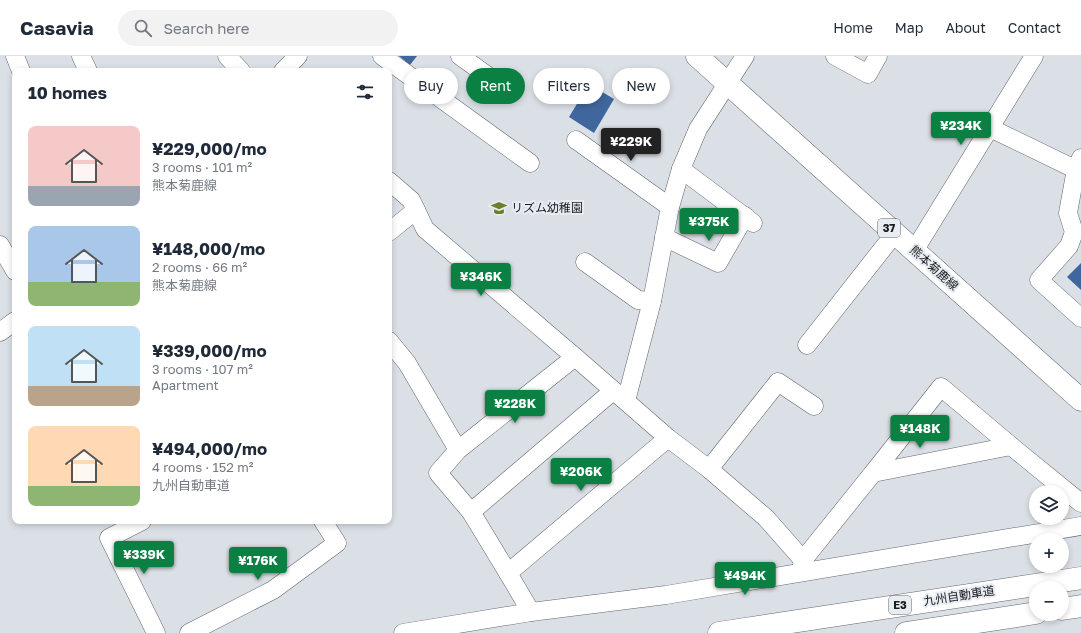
<!DOCTYPE html>
<html lang="en">
<head>
<meta charset="utf-8">
<style>
  :root { --surface:#fff; --page:#f2f2f3; --text:#1f2937; --muted:#747a83; --line:#e0e1e3; --accent:#0b8043 }
  body { margin:0; font-family:"Golos Text","Noto Sans JP",sans-serif; background:var(--page); color:var(--text); height:100vh; display:flex; flex-direction:column; font-size:15px; white-space:nowrap }
  * { box-sizing:border-box; margin:0 }
  p { font-size:13px; color:var(--muted) }
  .icon { flex:none; width:22px; height:22px; fill:none; stroke:currentColor; stroke-width:2; stroke-linecap:round; stroke-linejoin:round }
  .map { position:relative; flex:1; overflow:hidden }
  .details { position:absolute; left:12px; top:12px; width:380px; height:456px; display:flex; flex-direction:column; background:var(--surface); border-radius:8px; box-shadow:0 2px 6px #0003 }
  .details>* { flex:none }
  .guide { position:absolute; left:404px; top:12px; width:380px; height:36px; display:flex; gap:8px }
  .fabs { position:absolute; left:1029px; top:429px; display:grid; gap:8px }
  .fabs a { display:grid; place-items:center; width:40px; height:40px; border-radius:50%; background:var(--surface); box-shadow:0 2px 6px #0003; font-size:20px }
  .price { position:absolute; translate:-50% -34px; padding:0 9px; border-radius:4px; background:var(--accent); color:#fff; font-size:13px; line-height:26px; filter:drop-shadow(0 1px 2px #0008) }
  .price::after { content:''; position:absolute; left:50%; top:24px; width:12px; height:9px; margin-left:-6px; background:inherit; clip-path:polygon(0 0,100% 0,50% 100%) }
  .price.on { background:#222; color:#fff }
  ul { padding:0; list-style:none }
  li { display:flex; align-items:center; gap:12px; height:100px; padding:0 16px }
  li span { display:grid; place-items:center; flex:none; width:112px; height:80px; border-radius:8px; color:#555 }
  li>.icon { margin-inline-start:auto }
  span .icon { width:48px; height:48px; fill:#fffc; stroke-width:1 }
  li b { font-size:17px }
  h2 { display:flex; justify-content:space-between; align-items:center; height:48px; padding:0 16px; font-size:17px }
  .pill { padding:0 14px; border-radius:18px; background:var(--surface); box-shadow:0 2px 6px #0003; font-size:14px; line-height:36px }
  .pill.on { background:var(--accent); color:#fff }
  header { display:flex; align-items:center; gap:24px; box-sizing:border-box; height:56px; padding:0 20px; background:var(--surface); border-bottom:1px solid var(--line) }
  header strong { font-size:19px }
  nav { display:flex; gap:22px; margin-inline-start:auto; font-size:14px }
  .search { width:280px; height:36px; background:var(--page); display:flex; align-items:center; gap:10px; box-sizing:border-box; padding:0 14px; border-radius:22px; color:var(--muted); font-size:15px }
  .map>svg:first-child { display:block }
</style>
</head>
<body>
<header>
<strong>Casavia</strong>
<div class="search"><svg class="icon" aria-label="search" viewBox="0 0 24 24"><circle cx="10" cy="10" r="6"/><path d="M15 15l6 6"/></svg>Search here</div>
<nav><a>Home</a><a>Map</a><a>About</a><a>Contact</a></nav>
</header>
<div class="map">
<svg width="1081" height="577" viewBox="0 0 1081 577">
  <rect width="100%" height="100%" fill="#dbe0e6"/>
  <g fill="#40679d">
    <polygon points="399,0 417,0 410,9"/>
    <polygon points="589,28 614,43 594,77 569,61"/>
    <polygon points="1081,207 1081,234 1067,221"/>
  </g>
  <g fill="none" stroke-linecap="round" stroke-linejoin="round">
    <defs>
      <g id="minor">
        <polyline points="15,0 21,15"/>
        <polyline points="81,0 88,15"/>
        <polyline points="227,0 241,15"/>
        <polyline points="382,0 530,107"/>
        <polyline points="460,0 502,30"/>
        <polyline points="835,0 868,18 878,0"/>
        <polyline points="283,15 298,0"/>
        <polyline points="990,72 1081,116"/>
        <polyline points="576,84 670,151"/>
        <polyline points="1081,102 1076,113 1068,157 1074,176 1069,190 1039,224 1081,262"/>
        <polyline points="681,113 753,167"/>
        <polyline points="389,125 411,144 416,154"/>
        <polyline points="389,176 416,154 425,173 575,301"/>
        <polyline points="664,181 718,207 745,160"/>
        <polyline points="0,189 15,215"/>
        <polyline points="914,195 1034,0"/>
        <polyline points="585,206 638,244 652,245"/>
        <polyline points="0,276 15,265"/>
        <polyline points="389,285 407,307 458,394"/>
        <polyline points="807,289 895,177"/>
        <polyline points="626,345 652,245 670,151 681,113 698,73 745,0"/>
        <polyline points="873,417 941,331 1011,390"/>
        <polyline points="471,456 613,335"/>
        <polyline points="142,465 109,482 156,577"/>
        <polyline points="803,504 766,462 709,413 778,326 814,350"/>
        <polyline points="801,515 803,504 873,417 1011,390 1081,447"/>
        <polyline points="508,517 471,456 438,417 458,394 575,301 668,382"/>
        <polyline points="531,556 508,517 668,382 709,413"/>
        <polyline points="189,577 273,534 337,487 323,465"/>
        <polyline points="403,577 531,556 666,539 1081,470"/>
      </g>
      <polyline id="major" points="697,0 1081,344"/>
      <g id="highway">
        <polyline points="1062,553 1081,550"/>
        <polyline points="719,577 1081,522"/>
        <polyline points="906,577 1036,557"/>
      </g>
    </defs>
    <use href="#minor" stroke="#64686d" stroke-width="19"/>
    <use href="#major" stroke="#64686d" stroke-width="23"/>
    <use href="#highway" stroke="#64686d" stroke-width="23"/>
    <use href="#minor" stroke="#fff" stroke-width="18"/>
    <use href="#major" stroke="#fff" stroke-width="22"/>
    <use href="#highway" stroke="#fff" stroke-width="22"/>
  </g>
  <defs>
    <symbol id="school-bare" viewBox="-9 -9 18 18"><path d="M0-5L7-2L0 1L-7-2ZM-4 1L0 2.5L4 1V4Q0 6-4 4Z" fill="#6f7e2c" stroke="#e8edf3" stroke-width="2.5" paint-order="stroke"/></symbol>
  </defs>
  <g fill-rule="evenodd">
    <use href="#school-bare" x="488" y="141" width="22" height="22"/>
  </g>
  <g text-anchor="middle" stroke-width="4" stroke-linejoin="round" paint-order="stroke">
    <g fill="#e8edf3" stroke="#585a5d" stroke-width="1">
      <rect x="878" y="163" width="22" height="18" rx="3"/>
      <rect x="889" y="540" width="22" height="18" rx="3"/>
    </g>
    <g font-size="11" font-weight="bold" fill="#1a1b1d">
      <text x="889" y="176">37</text>
      <text x="900" y="553">E3</text>
    </g>
    <g font-size="12" fill="#1a1b1d" stroke="#e8edf3" text-anchor="start">
      <text x="511" y="156">リズム幼稚園</text>
    </g>
    <g font-size="12" fill="#1a1b1d" stroke="#e8edf3">
      <text transform="translate(934 212) rotate(42)" y="4">熊本菊鹿線</text>
      <text transform="translate(959 540) rotate(-9)" y="4">九州自動車道</text>
    </g>
  </g>
</svg>
<div class="fabs">
<a><svg class="icon" aria-label="layers" viewBox="0 0 24 24"><path d="M12 4l9 5-9 5-9-5zM3 14l9 5 9-5"/></svg></a>
<a>+</a>
<a>−</a>
</div>
<b class="price" style="left:961px;top:90px">¥234K</b>
<b class="price on" style="left:631px;top:106px">¥229K</b>
<b class="price" style="left:709px;top:186px">¥375K</b>
<b class="price" style="left:481px;top:241px">¥346K</b>
<b class="price" style="left:515px;top:368px">¥228K</b>
<b class="price" style="left:920px;top:393px">¥148K</b>
<b class="price" style="left:581px;top:436px">¥206K</b>
<b class="price" style="left:144px;top:519px">¥339K</b>
<b class="price" style="left:258px;top:525px">¥176K</b>
<b class="price" style="left:745px;top:540px">¥494K</b>
<div class="guide">
<a class="pill">Buy</a>
<a class="pill on">Rent</a>
<a class="pill">Filters</a>
<a class="pill">New</a>
</div>
<section class="details">
<h2>10 homes<svg class="icon" aria-label="filters" viewBox="0 0 24 24"><path d="M4 7h16M4 17h16"/><circle cx="9" cy="7" r="2"/><circle cx="15" cy="17" r="2"/></svg></h2>
<ul>
<li><span style="background:linear-gradient(#f6c9c9 75%,#9aa5b1 0)"><svg class="icon" aria-label="home" viewBox="0 0 24 24"><path d="M3 11l9-7 9 7M6 9v11h12V9"/></svg></span><div><b>¥229,000/mo</b><p>3 rooms · 101 m²</p><p>熊本菊鹿線</p></div></li>
<li><span style="background:linear-gradient(#a9c7e8 70%,#8fb573 0)"><svg class="icon" aria-label="home" viewBox="0 0 24 24"><path d="M3 11l9-7 9 7M6 9v11h12V9"/></svg></span><div><b>¥148,000/mo</b><p>2 rooms · 66 m²</p><p>熊本菊鹿線</p></div></li>
<li><span style="background:linear-gradient(#bfe0f5 75%,#b9a48a 0)"><svg class="icon" aria-label="home" viewBox="0 0 24 24"><path d="M3 11l9-7 9 7M6 9v11h12V9"/></svg></span><div><b>¥339,000/mo</b><p>3 rooms · 107 m²</p><p>Apartment</p></div></li>
<li><span style="background:linear-gradient(#ffd9b3 75%,#8fb573 0)"><svg class="icon" aria-label="home" viewBox="0 0 24 24"><path d="M3 11l9-7 9 7M6 9v11h12V9"/></svg></span><div><b>¥494,000/mo</b><p>4 rooms · 152 m²</p><p>九州自動車道</p></div></li>
</ul>
</section>
</div>
</body>
</html>
